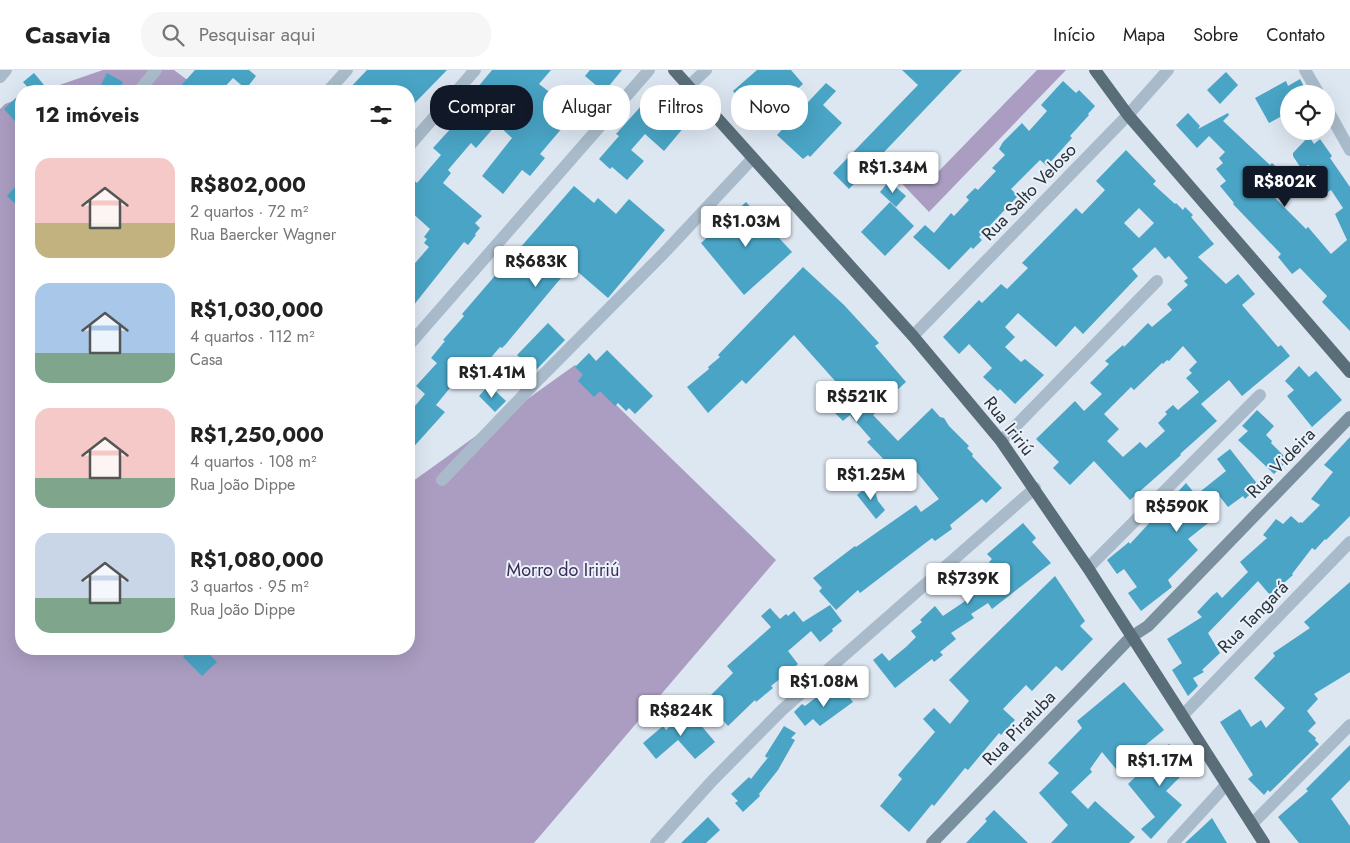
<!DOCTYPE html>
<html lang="pt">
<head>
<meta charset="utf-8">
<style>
  :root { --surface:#fff; --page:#f6f6f6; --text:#222; --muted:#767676; --line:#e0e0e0; --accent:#111827 }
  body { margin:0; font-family:Jost,sans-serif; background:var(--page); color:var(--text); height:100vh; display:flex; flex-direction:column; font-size:19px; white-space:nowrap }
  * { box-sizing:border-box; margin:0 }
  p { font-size:16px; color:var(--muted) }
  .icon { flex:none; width:28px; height:28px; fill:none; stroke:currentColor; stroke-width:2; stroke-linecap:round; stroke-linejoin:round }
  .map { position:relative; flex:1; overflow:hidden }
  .details { position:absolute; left:15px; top:15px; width:400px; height:570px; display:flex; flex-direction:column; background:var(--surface); border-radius:20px; box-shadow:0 5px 20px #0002 }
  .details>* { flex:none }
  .banner { position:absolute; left:430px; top:15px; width:475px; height:45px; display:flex; gap:10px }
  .buttons { position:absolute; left:1280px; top:15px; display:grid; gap:10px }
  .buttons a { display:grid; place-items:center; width:55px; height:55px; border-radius:50%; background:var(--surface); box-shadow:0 5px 20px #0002; font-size:25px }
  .price { position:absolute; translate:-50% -42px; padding:0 11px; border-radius:5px; background:#fff; color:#222; font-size:16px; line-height:32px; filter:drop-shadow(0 1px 2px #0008) }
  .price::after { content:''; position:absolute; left:50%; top:30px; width:15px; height:11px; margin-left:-8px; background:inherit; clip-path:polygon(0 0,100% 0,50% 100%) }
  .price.current { background:var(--accent); color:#fff }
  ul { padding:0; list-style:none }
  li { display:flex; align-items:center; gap:15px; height:125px; padding:0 20px }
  li span { display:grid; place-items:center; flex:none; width:140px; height:100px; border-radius:15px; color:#555 }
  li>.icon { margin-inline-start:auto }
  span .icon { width:60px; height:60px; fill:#fffc; stroke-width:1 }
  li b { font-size:21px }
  h2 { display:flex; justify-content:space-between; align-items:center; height:60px; padding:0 20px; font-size:21px }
  .tag { padding:0 18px; border-radius:20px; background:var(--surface); box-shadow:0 5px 20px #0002; font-size:18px; line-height:45px }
  .tag.current { background:var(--accent); color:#fff }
  header { display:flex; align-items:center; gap:30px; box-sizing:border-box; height:70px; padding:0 25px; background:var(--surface); border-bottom:1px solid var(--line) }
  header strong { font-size:24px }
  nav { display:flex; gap:28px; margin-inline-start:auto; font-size:18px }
  .search { width:350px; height:45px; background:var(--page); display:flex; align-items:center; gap:12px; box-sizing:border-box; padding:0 18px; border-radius:20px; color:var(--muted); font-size:19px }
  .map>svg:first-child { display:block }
</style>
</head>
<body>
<header>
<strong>Casavia</strong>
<div class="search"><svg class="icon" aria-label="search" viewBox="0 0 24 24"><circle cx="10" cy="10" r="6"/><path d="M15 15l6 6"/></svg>Pesquisar aqui</div>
<nav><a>Início</a><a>Mapa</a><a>Sobre</a><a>Contato</a></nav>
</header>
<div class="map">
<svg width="1350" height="773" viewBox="0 0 1350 773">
  <rect width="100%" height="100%" fill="#dde7f2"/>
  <g fill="#aa9dc1">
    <polygon points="103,0 174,0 202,21 42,21"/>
    <polygon points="1037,0 1066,0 929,142 888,99 893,95 937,103"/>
    <polygon points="21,28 21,579 409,579 409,414 575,295 776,490 534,773 0,773 0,39 5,34"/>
  </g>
  <g fill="#49a4c5" fill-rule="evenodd">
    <polygon points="195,0 249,0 256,6 246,19 233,8 221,21 176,21"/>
    <polygon points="367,0 447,0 409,39 409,21 347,21"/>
    <polygon points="492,0 551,0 539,14 578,44 566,59 563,57 540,84 545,88 530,106 522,100 503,124 482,106 512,68 497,54 476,78 471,73 448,100 451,103 443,113 482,146 475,153 480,158 475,164 476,165 468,175 464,172 409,241 409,204 412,202 410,199 429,177 424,173 427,169 424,167 430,159 409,140 409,106 417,113 441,85 433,78 473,34 468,29"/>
    <polygon points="590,0 622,0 604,22 585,6"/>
    <polygon points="757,0 791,0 803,14 761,52 733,21"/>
    <polygon points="902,0 962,0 849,119 833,103 918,15"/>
    <polygon points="1226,2 1238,15 1220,34 1207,20"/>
    <polygon points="34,3 49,21 31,21 23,12"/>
    <polygon points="107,3 123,12 118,21 98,21"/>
    <polygon points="1300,9 1308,24 1289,24 1289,59 1282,46 1269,53 1255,28 1286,11 1288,16"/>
    <polygon points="1063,11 1076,23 1079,20 1095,36 1088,44 1089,45 1070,66 1072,68 1047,96 1040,90 1011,119 1018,126 979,167 982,170 973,179 971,177 949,200 913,167 925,155 934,163 951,143 954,146 969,130 966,127 975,118 978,120 996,101 992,98 1005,85 999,79 1003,72 1022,53 1029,61 1047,41 1041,35"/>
    <polygon points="826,13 836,21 823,35 842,53 810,87 808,85 803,89 777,65"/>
    <polygon points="21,23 21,58 4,39"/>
    <polygon points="652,27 685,56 664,81 645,64 631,80 644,91 627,110 612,97 610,99 599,89 619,66 616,64 642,35 644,36"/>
    <polygon points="1188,43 1200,56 1198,59 1228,43 1229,45 1223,51 1270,95 1272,93 1285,105 1269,122 1306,159 1308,157 1331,184 1347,170 1335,144 1343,138 1331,120 1328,122 1314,100 1308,95 1302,100 1293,86 1293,83 1309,66 1314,74 1320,69 1332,86 1330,88 1350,117 1350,261 1322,232 1327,226 1300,198 1292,204 1278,187 1281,184 1233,134 1234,133 1220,116 1226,111 1216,99 1223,93 1219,88 1225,82 1209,66 1197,78 1176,55"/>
    <path d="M1126,80L1156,111L1153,114L1175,134L1176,133L1183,140L1185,137L1193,145L1191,147L1214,174L1198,187L1226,214L1238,204L1255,224L1242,235L1278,277L1281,275L1290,286L1242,326L1229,310L1201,334L1217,351L1180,384L1181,385L1130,430L1094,391L1070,415L1053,398L1059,392L1036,369L1075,331L1084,341L1102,324L1090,313L1109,294L1105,291L1123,275L1124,277L1148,253L1152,257L1172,240L1167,234L1188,215L1184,211L1188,208L1169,186L1165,189L1155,177L1132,199L1138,206L1083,264L1075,256L1056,277L1018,243L1005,257L1015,267L1005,277L1021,292L1025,289L1044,305L1015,334L1000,319L998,321L983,307L992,298L969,274L959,284L943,267L979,230L982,233L1001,214L1007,219L1028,198L1022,193L1076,138L1082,144L1105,120L1096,111ZM1139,138L1154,153L1139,168L1124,153ZM1183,276L1197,292L1189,300L1192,303L1186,308L1199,322L1178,340L1173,335L1165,342L1167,344L1158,353L1165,361L1146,378L1140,372L1123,387L1107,371L1119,359L1104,344L1131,317L1134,320L1162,293L1163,294L1167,290L1169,291Z"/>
    <polygon points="21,110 21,139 7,126"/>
    <polygon points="889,111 906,126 896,137 880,122"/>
    <polygon points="574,116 594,133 598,128 616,144 629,129 665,160 608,228 571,196 506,274 502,278 500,277 481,299 475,295 457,316 454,313 436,335 445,342 409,382 409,343 425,324 416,316 437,293 431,288 445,271 443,270 464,246 462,244 499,201 503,205 523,182 519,179"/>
    <polygon points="746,132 792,182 744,225 701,173"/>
    <polygon points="890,132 914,156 885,186 861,162"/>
    <polygon points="803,197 844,235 879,273 875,276 906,312 878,337 880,338 873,345 898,371 932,338 940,347 944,348 949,356 969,376 967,378 973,384 972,386 1002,418 986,433 982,429 950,455 952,459 935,471 932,468 860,523 858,520 836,540 819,521 822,518 813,508 855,476 856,477 916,435 921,442 939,429 916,401 913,395 900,402 898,399 896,402 867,372 871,369 850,345 843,351 835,343 842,336 827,320 836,312 794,265 746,314 742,310 708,343 687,317 709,299 708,297 720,287 718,285"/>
    <polygon points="548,253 565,270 535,301 517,285"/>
    <polygon points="607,280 653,326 635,344 629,338 626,341 618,333 615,336 600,321 594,327 578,311 583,305 575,297 589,283 596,291"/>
    <polygon points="1299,296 1309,307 1316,301 1342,330 1312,357 1287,326 1294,320 1285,311"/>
    <polygon points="489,315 506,331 495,342 479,326"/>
    <polygon points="1257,340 1274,356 1266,365 1272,371 1271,373 1288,390 1274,404 1238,370 1248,361 1242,356"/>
    <polygon points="1350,367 1350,446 1326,470 1325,469 1315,480 1312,478 1292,504 1293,505 1270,525 1258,511 1208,563 1220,583 1202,600 1204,602 1193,608 1198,616 1188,626 1172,600 1182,593 1167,569 1202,547 1197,542 1212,526 1217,522 1222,528 1248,502 1240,492 1267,468 1263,465 1276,449 1283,454 1291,446 1299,453 1301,452 1302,453 1320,435 1311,429 1333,402 1324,395"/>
    <polygon points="1230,379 1259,416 1245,429 1243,426 1228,437 1217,423 1200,437 1212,450 1188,469 1198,480 1168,510 1172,517 1141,541 1128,523 1137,517 1124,499 1117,504 1107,490 1129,472 1130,474 1186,413 1196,425 1226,401 1217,389"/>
    <polygon points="872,412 878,431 885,440 876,449 857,425"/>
    <polygon points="1023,453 1036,468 1032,472 1051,493 992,539 988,533 971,544 974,548 951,563 956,569 940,582 943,585 934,592 932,589 895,618 873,590 882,583 889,591 906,577 916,567 911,561 922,552 920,550 935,536 943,546 983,519 980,515 997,503 989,492 992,489 987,484"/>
    <polygon points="1055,506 1085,551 1080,556 1093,569 1062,601 1056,596 1032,621 1026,615 1003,639 1015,650 1001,665 999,663 968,700 965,698 934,736 932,734 909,762 880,736 902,709 898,705 935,662 923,649 934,638 950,654 969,631 949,610"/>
    <polygon points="1350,512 1350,602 1314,624 1318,629 1307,641 1316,653 1308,661 1316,668 1315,670 1319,674 1270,722 1268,720 1264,725 1248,709 1253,705 1220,652 1240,639 1251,657 1261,650 1266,658 1285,638 1254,608 1275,586 1273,583 1310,558 1304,552"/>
    <polygon points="830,535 842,551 832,559 833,561 820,572 811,561 788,581 798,594 771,616 773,618 756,632 755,630 728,656 712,638 711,625 733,603 727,596 771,557 761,546 770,538 780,549 786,544 788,546 794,541 803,552"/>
    <polygon points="191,579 204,579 217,592 202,606 183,587"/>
    <polygon points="1124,612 1164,660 1116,699 1102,682 1090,699 1092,702 1071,722 1088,739 1095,731 1135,767 1129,773 1051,773 1068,755 1039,723 1059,703 1048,693 1082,658 1077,651"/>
    <polygon points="841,617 853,632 820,656 813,649 805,656 794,642 802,634 805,636 823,622 827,628"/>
    <polygon points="688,640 715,672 695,689 678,670 656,689 643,673 663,656 666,660"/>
    <polygon points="784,656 796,663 791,668 795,670 778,700 759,724 760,726 743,742 735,733 738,731 731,724 749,707 751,709 770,685 767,688 765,686"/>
    <polygon points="1169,674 1191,696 1166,721 1182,735 1151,769 1141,759 1155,747 1128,714"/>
    <polygon points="1350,675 1350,710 1331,729 1350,756 1350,773 1299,773 1278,747 1308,721 1306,719"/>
    <polygon points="994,740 1028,773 966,773 987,751 985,749"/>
    <polygon points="708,747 720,760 706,773 681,773"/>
    <polygon points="1212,748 1227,773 1185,773 1197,762"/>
  </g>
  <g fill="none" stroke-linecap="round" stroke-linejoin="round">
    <g stroke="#a9bbca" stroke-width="12">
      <polyline points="1305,0 1319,24"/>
      <polyline points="0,7 6,0"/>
      <polyline points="689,16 706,0"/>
      <polyline points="139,21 156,0"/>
      <polyline points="328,21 347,0"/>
      <polyline points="1326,37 1350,80"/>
      <polyline points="409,76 475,0"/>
      <polyline points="913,266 1128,45 1168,0"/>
      <polyline points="409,275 649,0"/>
      <polyline points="1001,371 1157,211"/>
      <polyline points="442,410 533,315 664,183 753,88"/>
      <polyline points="1088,498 1260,325"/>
      <polyline points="1182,646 1350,472"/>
      <polyline points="1252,754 1350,655"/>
      <polyline points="656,773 712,711 782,640 1035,418"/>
      <polyline points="1173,773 1226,715"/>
    </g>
    <polyline stroke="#7a909e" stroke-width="12" points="932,773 1131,567 1148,556 1350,347"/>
    <g stroke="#5a6e79" stroke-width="12">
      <polyline points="674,0 913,266 1001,371 1088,498 1264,773"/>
      <polyline points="1095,0 1128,45 1350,302"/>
    </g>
  </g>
  <g text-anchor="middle" stroke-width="4" stroke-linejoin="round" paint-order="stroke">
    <g font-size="18" fill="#293338" stroke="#eaf1fa">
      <text transform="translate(1029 122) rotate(-46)" y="6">Rua Salto Veloso</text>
      <text transform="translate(1009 356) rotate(52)" y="6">Rua Iririú</text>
      <text transform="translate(1281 393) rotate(-46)" y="6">Rua Videira</text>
      <text transform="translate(1253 547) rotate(-46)" y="6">Rua Tangará</text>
      <text transform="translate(1019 658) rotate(-46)" y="6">Rua Piratuba</text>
    </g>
    <g font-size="18" fill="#3c2d56" stroke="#eaf1fa">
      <text x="563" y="506">Morro do Iririú</text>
    </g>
  </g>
</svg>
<div class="buttons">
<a><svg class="icon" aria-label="locate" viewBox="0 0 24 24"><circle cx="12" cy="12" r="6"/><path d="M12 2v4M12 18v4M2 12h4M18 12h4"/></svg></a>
</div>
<b class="price" style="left:893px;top:124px">R$1.34M</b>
<b class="price current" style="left:1285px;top:138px">R$802K</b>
<b class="price" style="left:746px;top:178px">R$1.03M</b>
<b class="price" style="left:536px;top:218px">R$683K</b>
<b class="price" style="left:492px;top:329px">R$1.41M</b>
<b class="price" style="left:857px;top:353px">R$521K</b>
<b class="price" style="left:871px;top:431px">R$1.25M</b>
<b class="price" style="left:1177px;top:463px">R$590K</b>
<b class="price" style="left:968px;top:535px">R$739K</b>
<b class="price" style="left:824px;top:638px">R$1.08M</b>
<b class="price" style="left:681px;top:667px">R$824K</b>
<b class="price" style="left:1160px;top:717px">R$1.17M</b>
<div class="banner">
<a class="tag current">Comprar</a>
<a class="tag">Alugar</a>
<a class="tag">Filtros</a>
<a class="tag">Novo</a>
</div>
<section class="details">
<h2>12 imóveis<svg class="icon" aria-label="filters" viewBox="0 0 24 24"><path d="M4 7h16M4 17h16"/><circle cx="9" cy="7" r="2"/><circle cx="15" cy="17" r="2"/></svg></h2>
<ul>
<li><span style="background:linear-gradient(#f6c9c9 65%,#c2b280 0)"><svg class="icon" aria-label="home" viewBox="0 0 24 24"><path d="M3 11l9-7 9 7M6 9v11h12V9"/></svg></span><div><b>R$802,000</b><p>2 quartos · 72 m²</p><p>Rua Baercker Wagner</p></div></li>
<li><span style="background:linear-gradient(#a9c7e8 70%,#7fa58c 0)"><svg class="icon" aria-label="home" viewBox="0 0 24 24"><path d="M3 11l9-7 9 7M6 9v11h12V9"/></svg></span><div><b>R$1,030,000</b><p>4 quartos · 112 m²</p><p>Casa</p></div></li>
<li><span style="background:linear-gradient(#f6c9c9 70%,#7fa58c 0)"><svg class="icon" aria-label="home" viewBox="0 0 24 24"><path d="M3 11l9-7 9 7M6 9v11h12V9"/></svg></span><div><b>R$1,250,000</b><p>4 quartos · 108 m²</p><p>Rua João Dippe</p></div></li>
<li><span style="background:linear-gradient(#c9d6e8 65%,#7fa58c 0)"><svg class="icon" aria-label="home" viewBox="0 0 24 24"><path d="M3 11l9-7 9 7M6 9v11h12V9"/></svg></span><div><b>R$1,080,000</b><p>3 quartos · 95 m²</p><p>Rua João Dippe</p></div></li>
</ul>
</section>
</div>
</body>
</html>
